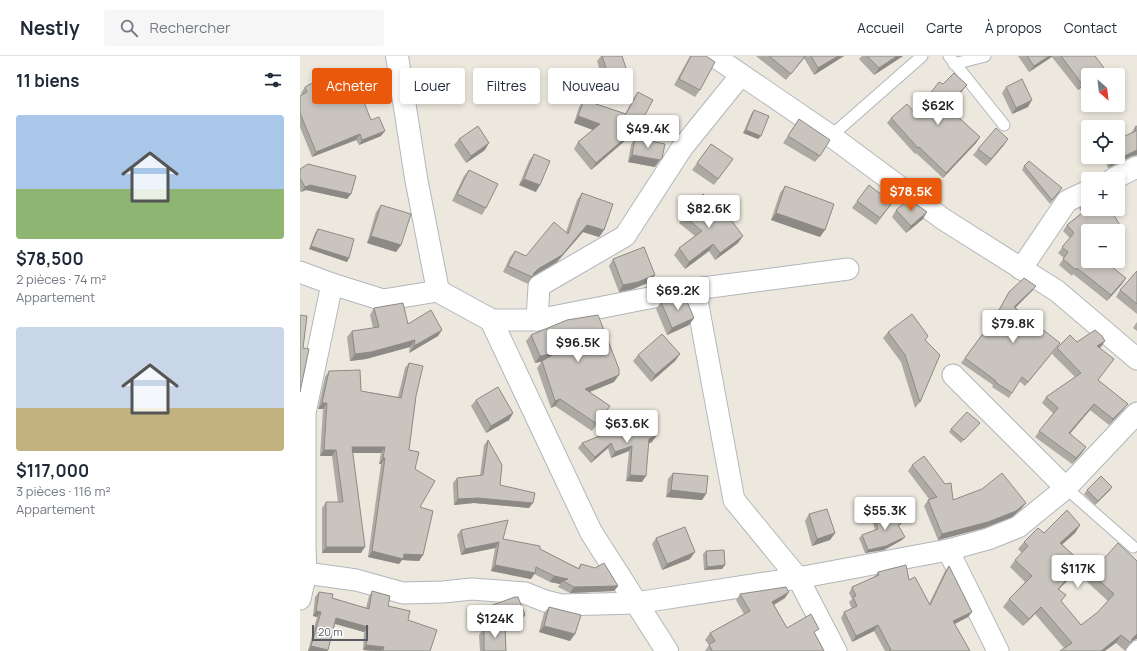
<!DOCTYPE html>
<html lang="fr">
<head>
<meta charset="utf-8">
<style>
  :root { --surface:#fff; --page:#f6f6f7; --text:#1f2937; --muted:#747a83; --line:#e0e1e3; --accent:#ea580c }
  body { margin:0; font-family:Manrope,sans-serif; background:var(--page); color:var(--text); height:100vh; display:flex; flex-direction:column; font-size:15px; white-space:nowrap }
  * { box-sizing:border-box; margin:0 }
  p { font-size:13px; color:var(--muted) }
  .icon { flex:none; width:22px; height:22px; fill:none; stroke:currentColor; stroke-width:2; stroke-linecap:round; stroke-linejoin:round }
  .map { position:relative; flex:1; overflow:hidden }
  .side { display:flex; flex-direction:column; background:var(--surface); width:300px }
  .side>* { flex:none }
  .hud { position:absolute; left:12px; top:12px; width:380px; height:36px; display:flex; gap:8px }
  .needle { width:26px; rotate:152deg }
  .tools { position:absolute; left:781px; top:12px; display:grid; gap:8px }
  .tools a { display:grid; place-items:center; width:44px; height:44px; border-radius:4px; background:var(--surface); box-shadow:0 2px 6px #0003; font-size:20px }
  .scale { position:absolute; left:12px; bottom:10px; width:56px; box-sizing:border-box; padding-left:4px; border:2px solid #585c61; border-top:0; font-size:11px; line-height:14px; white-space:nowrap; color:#585c61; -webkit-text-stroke:3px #fff; paint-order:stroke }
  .price { position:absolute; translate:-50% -34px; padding:0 9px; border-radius:4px; background:#fff; color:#222; font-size:13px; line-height:26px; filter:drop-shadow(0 1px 2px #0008) }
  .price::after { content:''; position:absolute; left:50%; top:24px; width:12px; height:9px; margin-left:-6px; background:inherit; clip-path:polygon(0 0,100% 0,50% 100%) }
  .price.selected { background:var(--accent); color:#fff }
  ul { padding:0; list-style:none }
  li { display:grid; align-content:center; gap:8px; height:212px; padding:0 16px }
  li span { display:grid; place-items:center; height:124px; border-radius:4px; color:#555 }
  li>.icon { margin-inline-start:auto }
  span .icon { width:72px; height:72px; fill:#fffc; stroke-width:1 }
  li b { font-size:17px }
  h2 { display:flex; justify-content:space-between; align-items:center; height:48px; padding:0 16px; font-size:17px }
  .chip { padding:0 14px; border-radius:4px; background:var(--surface); box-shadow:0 2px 6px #0003; font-size:14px; line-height:36px }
  .chip.selected { background:var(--accent); color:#fff }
  header { display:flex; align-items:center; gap:24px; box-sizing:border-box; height:56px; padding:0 20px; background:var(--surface); border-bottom:1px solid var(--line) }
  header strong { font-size:19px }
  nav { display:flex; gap:22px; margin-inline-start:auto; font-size:14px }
  .search { width:280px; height:36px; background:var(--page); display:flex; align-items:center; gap:10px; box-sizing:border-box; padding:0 14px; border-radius:4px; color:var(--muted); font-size:15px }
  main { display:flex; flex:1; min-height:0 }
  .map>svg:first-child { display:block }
</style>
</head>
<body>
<header>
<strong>Nestly</strong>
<div class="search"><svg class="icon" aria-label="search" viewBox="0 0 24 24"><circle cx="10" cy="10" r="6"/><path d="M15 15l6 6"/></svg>Rechercher</div>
<nav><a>Accueil</a><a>Carte</a><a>À propos</a><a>Contact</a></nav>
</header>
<main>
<section class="side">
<h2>11 biens<svg class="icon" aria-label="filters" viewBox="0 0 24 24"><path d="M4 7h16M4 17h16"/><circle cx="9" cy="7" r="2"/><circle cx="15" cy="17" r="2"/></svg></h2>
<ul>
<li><span style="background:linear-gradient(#a9c7e8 60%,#8fb573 0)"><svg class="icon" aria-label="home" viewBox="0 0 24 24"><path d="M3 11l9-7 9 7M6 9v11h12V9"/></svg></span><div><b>$78,500</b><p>2 pièces · 74 m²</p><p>Appartement</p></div></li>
<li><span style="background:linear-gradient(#c9d6e8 65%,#c2b280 0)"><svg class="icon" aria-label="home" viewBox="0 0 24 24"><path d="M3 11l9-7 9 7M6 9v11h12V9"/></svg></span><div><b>$117,000</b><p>3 pièces · 116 m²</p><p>Appartement</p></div></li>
</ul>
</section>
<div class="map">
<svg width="837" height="595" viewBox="0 0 837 595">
  <rect width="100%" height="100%" fill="#ece8de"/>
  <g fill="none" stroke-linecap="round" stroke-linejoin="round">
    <defs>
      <g id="service">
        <polyline points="649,0 704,69"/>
        <polyline points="654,8 685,0"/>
        <polyline points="531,80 622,0"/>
        <polyline points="766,432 833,491"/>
        <polyline points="832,595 837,590"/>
      </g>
      <g id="minor">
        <polyline points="414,0 531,80 643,163 757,235 837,303"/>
        <polyline points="813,123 837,111"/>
        <polyline points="721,213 767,145 788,135"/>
        <polyline points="0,216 32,228 83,244 138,235"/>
        <polyline points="395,233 434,444 498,522 536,595"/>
        <polyline points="191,264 237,264 395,233 548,213"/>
        <polyline points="237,264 239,230 325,180 382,92 441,19"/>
        <polyline points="653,319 766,432"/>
        <polyline points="648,494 698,595"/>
        <polyline points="6,517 56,524 103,537 143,536 172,533 225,537 245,545 261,549 336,547 498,522 648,494 688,483 718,471 766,432 837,357"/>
        <polyline points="0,543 6,517 5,489 5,357 32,228"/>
      </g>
      <polyline id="tertiary" points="97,0 116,122 138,235 191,264 291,476 367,595"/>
    </defs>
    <use href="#service" stroke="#b2b6bb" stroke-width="13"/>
    <use href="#minor" stroke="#b2b6bb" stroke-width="23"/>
    <use href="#tertiary" stroke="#b2b6bb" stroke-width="24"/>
    <use href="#service" stroke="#fff" stroke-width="11"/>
    <use href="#minor" stroke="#fff" stroke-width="21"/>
    <use href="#tertiary" stroke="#fff" stroke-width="22"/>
  </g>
  <g fill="#ada9a3">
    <polygon points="301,0 322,0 328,18 323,24 304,28 297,5"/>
    <polygon points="390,0 406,0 400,34 395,41 374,29"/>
    <polygon points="456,0 544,0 514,19 504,2 486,24"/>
    <polygon points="562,0 603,0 574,19 559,3"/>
    <polygon points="718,0 795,0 804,12 799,18 778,34 752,1 729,16"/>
    <polygon points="643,28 663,34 647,51 680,81 676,87 643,122 616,97 615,98 587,67 591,62 615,57"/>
    <polygon points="5,31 29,37 71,64 81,80 59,89 56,84 12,101 0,71 0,40 2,39 1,37"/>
    <polygon points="706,31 728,51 712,58 702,37"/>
    <polygon points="338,36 334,77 291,114 274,93 278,86 293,74 274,67 279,51 284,44 325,58 333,43"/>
    <polygon points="454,54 461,80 458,83 443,77 451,58"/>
    <polygon points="499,63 520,100 515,106 483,87"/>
    <polygon points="837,70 837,99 832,100 808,112 803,101 818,101 831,77 835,71"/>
    <polygon points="335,82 355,111 328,106 331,89"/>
    <polygon points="159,83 185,94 166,107 154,89"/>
    <polygon points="411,88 433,103 414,129 392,114"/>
    <polygon points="704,89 686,110 673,99 678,93"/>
    <polygon points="234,98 236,136 219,129 229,105"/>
    <polygon points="724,110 760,136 750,148 722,114"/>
    <polygon points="0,113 51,138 47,143 6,134 1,136 0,134"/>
    <polygon points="169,114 186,152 182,159 152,145 164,120"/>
    <polygon points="485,130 520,181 471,164 480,137"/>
    <polygon points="282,137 304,174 299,181 283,176 257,206 233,220 228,228 203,216 210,201 215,195 226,200 266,176 277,144"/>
    <polygon points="557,145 592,147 576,169 552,152"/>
    <polygon points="784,146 825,177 821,183 788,205 826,222 822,228 807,245 773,218 772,220 759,209 764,202 758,197 770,182 763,175 767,169 782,157 779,152"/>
    <polygon points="81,149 101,189 96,196 67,187 76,156"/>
    <polygon points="596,154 623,163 606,177 592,161"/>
    <polygon points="384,160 438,187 415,204 409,195 385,213 374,199 379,192 395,180 379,167"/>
    <polygon points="18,173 49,202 47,206 9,193 15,177"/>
    <polygon points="313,203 350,226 333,233 319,236 309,210"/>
    <polygon points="837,215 837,258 816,241 820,234"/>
    <polygon points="733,234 715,252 757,291 725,330 719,325 709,342 692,331 693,329 661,307 685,275 687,276 706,241 709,236"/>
    <polygon points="361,246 394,262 389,269 367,279 356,253"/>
    <polygon points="74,252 108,268 138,280 109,297 110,291 66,303 50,305 47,281 52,275 73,272 70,259"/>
    <polygon points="837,266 837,275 833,272"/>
    <polygon points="588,276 626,284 620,346 615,352 601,306 583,282"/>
    <polygon points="231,279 314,326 289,336 310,350 292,375 255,350 251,352 237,312 242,305 235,307 226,285"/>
    <polygon points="777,286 801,291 799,292 798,324 828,348 823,354 809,369 790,354 770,378 782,397 772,408 735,381 753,357 742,347 746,341 775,321 752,298 757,292"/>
    <polygon points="380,298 375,305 351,326 333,305 338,299"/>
    <polygon points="109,307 116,340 109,394 115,413 120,451 123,499 119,505 102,504 99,508 68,501 81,408 79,408 81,397 52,397 61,497 22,497 22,452 26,446 38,446 32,400 20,400 23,353 18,353 25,321 29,315 61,335 98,341 105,312"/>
    <polygon points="176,344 213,357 209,364 186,377 171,350"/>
    <polygon points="680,367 661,387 649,376 651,373"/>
    <polygon points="188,384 200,429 229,452 174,447 154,449 153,427 157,422 180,420 184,389"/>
    <polygon points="352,386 348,387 342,426 326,425 329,395 311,402 308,392 291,407 278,392 282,387"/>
    <polygon points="612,409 653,444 726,447 721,453 712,461 684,472 638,484 624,450 628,444 629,443 608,415"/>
    <polygon points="373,417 406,438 402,444 366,441 368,423"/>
    <polygon points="812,431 810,434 795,449 784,438 787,434"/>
    <polygon points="509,458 535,477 530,484 512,490 505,465"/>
    <polygon points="574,459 599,471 602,484 584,494 565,497 559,482 562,479 575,474 572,463"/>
    <polygon points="780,469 775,477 762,488 782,507 777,515 759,533 761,546 781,569 798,556 808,545 785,524 791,517 837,505 837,583 836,583 832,585 825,595 816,587 764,592 735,558 723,570 703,551 709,543 725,526 710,511 715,504 722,497 718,493 724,486 744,477"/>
    <polygon points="161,474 203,483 240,493 278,512 281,508 318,530 314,535 270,537 258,531 260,528 250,526 234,518 231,523 191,515 195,492 161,499 157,479"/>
    <polygon points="356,482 390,503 362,514 352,488"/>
    <polygon points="406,495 425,509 422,513 404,514 403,498"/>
    <polygon points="649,510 672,556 668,561 654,568 670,595 585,595 574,575 552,586 541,562 544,556 552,553 549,546 552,543 549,537 552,531 574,521 578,516 609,524 629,548 645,515"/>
    <polygon points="72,535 88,550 108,564 130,595 71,595 63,594 64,576 35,568 27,595 8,595 17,561 13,560 15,541 19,536 32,542 66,552 69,540"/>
    <polygon points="440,538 485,542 474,549 487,572 515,578 524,595 405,595 409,589 405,584 410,577 444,558 436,544"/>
    <polygon points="187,551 220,566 205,572 206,595 180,595 179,579 184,572 187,572 182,558"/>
    <polygon points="249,551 270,585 239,576 244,557"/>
  </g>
  <g fill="#8d8a85">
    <polygon points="505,0 506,0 486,24 491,18"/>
    <polygon points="538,0 544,0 514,19 518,12"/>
    <polygon points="597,0 603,0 574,19 579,12"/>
    <polygon points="749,0 753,0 729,16 734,10"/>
    <polygon points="804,12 799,18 798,19 794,19"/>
    <polygon points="328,18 323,24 304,28 309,21"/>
    <polygon points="788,24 788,27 778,34 782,28"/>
    <polygon points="667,29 663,34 642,56 646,50"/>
    <polygon points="732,44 728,51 712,58 716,52"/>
    <polygon points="278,60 300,68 296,75 274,67"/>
    <polygon points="339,70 334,77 291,114 296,107"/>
    <polygon points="446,74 461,80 458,83 443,77"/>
    <polygon points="85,75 81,80 59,89 62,84"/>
    <polygon points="60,78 56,84 12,101 16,96"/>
    <polygon points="680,81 676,87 643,122 646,117"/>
    <polygon points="708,83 704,89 686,110 691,103"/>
    <polygon points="189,87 185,94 166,107 171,100"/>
    <polygon points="837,94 837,99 832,100 808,112 812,106"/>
    <polygon points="332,99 360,104 355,111 328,106"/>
    <polygon points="224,123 240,129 236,136 219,129"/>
    <polygon points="10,129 51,138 47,143 6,134 1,136 5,131"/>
    <polygon points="627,156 623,163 606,177 611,170"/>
    <polygon points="476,157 525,174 520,181 471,164"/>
    <polygon points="287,169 304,174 299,181 283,176 257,206 233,220 234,217"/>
    <polygon points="825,177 821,183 818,185 818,183"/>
    <polygon points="71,180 101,189 96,196 67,187"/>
    <polygon points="443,180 438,187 415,204 420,197"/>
    <polygon points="413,188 409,195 385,213 389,206"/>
    <polygon points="11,190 49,202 47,206 9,193"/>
    <polygon points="355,219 350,226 333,233 319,236 323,229"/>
    <polygon points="826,222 822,228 807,245 811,239"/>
    <polygon points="736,230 733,234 711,256 714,251"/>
    <polygon points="394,262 389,269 367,279 372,272"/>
    <polygon points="142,274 138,280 109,297 114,290"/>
    <polygon points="115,284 110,291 66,303 50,305 55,298"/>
    <polygon points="805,285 801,291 792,296 797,290"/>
    <polygon points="760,287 757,291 725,330 728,326"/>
    <polygon points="256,297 251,304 235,307 240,300"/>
    <polygon points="380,298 375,305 351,326 355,319"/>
    <polygon points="319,319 314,326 280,340 285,333"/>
    <polygon points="260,343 255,350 251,352 255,345"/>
    <polygon points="22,347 27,347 23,353 18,353"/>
    <polygon points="794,348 790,354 765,383 769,377"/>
    <polygon points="828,348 823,354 809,369 813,363"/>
    <polygon points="213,357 209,364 186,377 191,370"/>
    <polygon points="356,380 352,386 345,389 349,383"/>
    <polygon points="311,387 308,392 291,407 295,401"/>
    <polygon points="332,390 329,395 311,402 315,396"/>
    <polygon points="52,391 85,391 81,397 48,397"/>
    <polygon points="786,391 782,397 772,408 776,402"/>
    <polygon points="24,394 36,394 32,400 20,400"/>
    <polygon points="83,402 85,402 81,408 79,408"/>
    <polygon points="330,419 346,420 342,426 326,425"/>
    <polygon points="812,431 810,434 795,449 798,445"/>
    <polygon points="371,434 406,438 402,444 366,441"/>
    <polygon points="178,442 233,447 229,452 174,447 154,449 158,443"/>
    <polygon points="726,447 721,453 712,461 684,472 638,484 642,478"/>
    <polygon points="780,469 775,477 755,495 760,487"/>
    <polygon points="535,477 530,484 512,490 517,483"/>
    <polygon points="605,481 602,484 584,494 565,497 568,494"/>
    <polygon points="199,486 195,492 161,499 165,493"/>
    <polygon points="26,491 65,491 61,497 22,497"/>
    <polygon points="72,495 104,498 123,499 119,505 102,504 99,508 68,501"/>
    <polygon points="395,496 390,503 362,514 367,508"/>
    <polygon points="782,507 777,515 752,540 758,533"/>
    <polygon points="195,509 235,517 231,523 191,515"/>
    <polygon points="425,509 422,513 404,514 407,511"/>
    <polygon points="254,520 268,523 263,525 260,528 250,526"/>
    <polygon points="318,530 314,535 270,537 274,531"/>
    <polygon points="489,536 485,542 468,552 472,546"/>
    <polygon points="741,551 735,558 723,570 729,563"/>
    <polygon points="16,555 21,556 17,561 13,560"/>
    <polygon points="672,556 668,561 649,571 653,565"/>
    <polygon points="225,559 220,566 189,577 194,570"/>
    <polygon points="36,562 68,571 64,576 32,567"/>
    <polygon points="578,569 574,575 552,586 556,580"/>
    <polygon points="244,570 275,578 270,585 239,576"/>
    <polygon points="837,578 837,583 836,583 832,585 830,587 832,583"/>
    <polygon points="821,579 816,587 805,595 801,595"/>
    <polygon points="66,589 84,591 81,595 63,594"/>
    <polygon points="11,590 28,594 27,595 8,595"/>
  </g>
  <g fill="#c9c5be" stroke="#8d8a85">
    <polygon points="302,0 322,0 328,18 309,21"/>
    <polygon points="391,0 406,0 415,6 400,34 379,23"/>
    <polygon points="469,0 505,0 491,18"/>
    <polygon points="511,0 538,0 518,12"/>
    <polygon points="567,0 597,0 579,12"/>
    <polygon points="727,0 749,0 734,10"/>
    <polygon points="761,0 795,0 804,12 794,19 788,19 788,24 782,28"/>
    <polygon points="654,17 667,29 646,50 680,81 646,117 619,91 618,92 591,62 607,48 615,57 639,26 643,28"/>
    <polygon points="21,22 29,37 56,26 71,64 79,61 85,75 62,84 60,78 16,96 0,57 0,58 0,40 7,36 5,31"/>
    <polygon points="722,23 732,44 716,52 706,31"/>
    <polygon points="338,36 353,44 339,70 296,107 278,86 300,68 278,60 284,44 326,58"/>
    <polygon points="454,54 469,60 461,80 446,74"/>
    <polygon points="499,63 530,84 520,100 488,80"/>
    <polygon points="178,70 189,87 171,100 159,83"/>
    <polygon points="837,70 837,94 812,106 810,101 818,101 818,83 836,75 835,71"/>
    <polygon points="696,72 708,83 691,103 678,93"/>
    <polygon points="335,82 365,88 362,102 360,104 332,99"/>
    <polygon points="411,88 433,103 418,123 397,107"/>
    <polygon points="234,98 250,105 240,129 224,123"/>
    <polygon points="729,105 762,132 752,144 724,110"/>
    <polygon points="8,108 56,120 51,138 10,129 5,131 0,122 0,113"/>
    <polygon points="169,114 198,128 186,152 157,138"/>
    <polygon points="569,129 592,147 580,162 557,145"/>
    <polygon points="485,130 534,148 525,174 476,157"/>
    <polygon points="282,137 313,148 304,174 287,169 262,199 238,213 234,217 232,221 208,210 215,195 226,200 254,166 268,178"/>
    <polygon points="403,138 428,160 443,180 420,197 413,188 389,206 379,192 402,175 384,160"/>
    <polygon points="609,143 627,156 611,170 596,154"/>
    <polygon points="788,144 788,153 810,153 825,177 818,183 818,175 788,175 788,205 804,205 826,222 811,239 777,212 776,214 763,203 768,196 762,191 774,177 767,169 787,153 784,146"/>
    <polygon points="81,149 111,158 101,189 71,180"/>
    <polygon points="18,173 54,183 49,202 11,190"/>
    <polygon points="344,191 355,219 338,226 323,229 313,203"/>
    <polygon points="837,215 837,248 820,234"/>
    <polygon points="724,222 736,230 714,251 760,287 728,326 722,321 712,337 695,326 696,325 665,302 685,275 687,276 709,236"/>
    <polygon points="385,241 394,262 372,272 361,246"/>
    <polygon points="103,247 108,268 131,254 142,274 114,290 115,284 71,296 55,298 52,275 79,271 74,252"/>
    <polygon points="612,258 628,280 625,284 640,299 620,346 605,299 588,276"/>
    <polygon points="0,259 7,260 3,292 9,293 0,336"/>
    <polygon points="298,259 319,313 319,319 285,333 310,350 297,368 260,343 255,345 242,305 256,297 240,300 231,279 267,264"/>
    <polygon points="795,274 802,280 805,285 797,290 814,303 798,324 828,348 813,363 794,348 769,377 786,391 776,402 739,375 758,352 746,341 781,317 757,292 770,279 777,286"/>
    <polygon points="362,278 380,298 355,319 338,299"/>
    <polygon points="109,307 123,310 116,340 109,394 119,396 115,413 135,425 120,451 133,455 123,499 104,498 103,503 72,495 85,402 83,402 85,391 52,391 65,491 26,491 26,446 43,446 36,394 24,394 27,347 22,347 29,315 60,314 61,335 101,342"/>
    <polygon points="198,331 213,357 191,370 176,344"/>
    <polygon points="667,356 680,367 664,384 651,373"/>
    <polygon points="348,361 356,380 349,383 346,420 330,419 332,390 315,396 311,387 295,401 282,387"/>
    <polygon points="188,384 202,409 200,429 235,437 233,447 178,442 158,443 157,422 183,419"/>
    <polygon points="624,400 645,428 651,427 653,444 682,433 702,417 726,447 716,455 688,466 642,478 628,444 637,441 612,409"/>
    <polygon points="373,417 408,420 406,438 371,434"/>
    <polygon points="801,420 812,431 798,445 787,434"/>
    <polygon points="596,452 601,468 598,469 605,481 586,490 568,494 562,479 578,473 574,459"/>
    <polygon points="527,453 535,477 517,483 509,458"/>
    <polygon points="767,454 780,469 760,487 782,507 758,533 766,539 761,545 781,569 798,556 814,538 791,517 818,487 837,505 837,578 832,583 831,587 821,579 801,595 760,595 772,587 741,551 729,563 709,543 732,520 715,504 728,490 724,486 738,472 744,477"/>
    <polygon points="208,464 203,483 240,490 240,493 279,513 281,508 295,512 304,507 318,530 274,531 263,525 268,523 254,520 236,511 235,517 195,509 199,486 165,493 161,474"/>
    <polygon points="385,471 395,496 367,508 356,482"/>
    <polygon points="424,494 425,509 407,511 406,495"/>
    <polygon points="606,509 609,524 615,521 630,549 649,510 672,556 653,565 670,595 589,595 591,594 578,569 556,580 544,556 557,550 553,541 556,540 552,531 579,519 578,516"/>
    <polygon points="486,531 489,536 472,546 487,572 511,558 519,573 514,576 524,595 412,595 409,588 415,585 410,577 450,555 440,538"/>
    <polygon points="72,535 90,540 88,550 110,555 108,564 137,574 130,595 83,595 84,591 66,589 68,571 36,562 28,594 11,590 21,556 16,555 19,536 33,538 32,542 69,553"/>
    <polygon points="215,541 218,541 225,559 194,570 187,551"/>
    <polygon points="249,551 281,559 275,578 244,570"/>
    <polygon points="205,571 206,595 184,595 184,572"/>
  </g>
</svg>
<div class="tools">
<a><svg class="needle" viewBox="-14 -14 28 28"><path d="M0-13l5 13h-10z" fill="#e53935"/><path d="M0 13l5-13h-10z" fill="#747a83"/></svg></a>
<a><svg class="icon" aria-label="locate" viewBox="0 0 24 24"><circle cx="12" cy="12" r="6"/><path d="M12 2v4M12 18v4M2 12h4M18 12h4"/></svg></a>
<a>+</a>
<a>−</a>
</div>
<div class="scale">20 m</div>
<b class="price" style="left:638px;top:70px">$62K</b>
<b class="price" style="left:348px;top:93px">$49.4K</b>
<b class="price selected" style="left:611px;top:156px">$78.5K</b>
<b class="price" style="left:409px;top:173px">$82.6K</b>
<b class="price" style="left:378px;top:255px">$69.2K</b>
<b class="price" style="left:713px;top:288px">$79.8K</b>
<b class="price" style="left:278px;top:307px">$96.5K</b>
<b class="price" style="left:327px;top:388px">$63.6K</b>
<b class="price" style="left:585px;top:475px">$55.3K</b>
<b class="price" style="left:778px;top:533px">$117K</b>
<b class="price" style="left:195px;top:583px">$124K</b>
<div class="hud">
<a class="chip selected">Acheter</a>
<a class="chip">Louer</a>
<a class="chip">Filtres</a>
<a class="chip">Nouveau</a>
</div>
</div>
</main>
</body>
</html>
